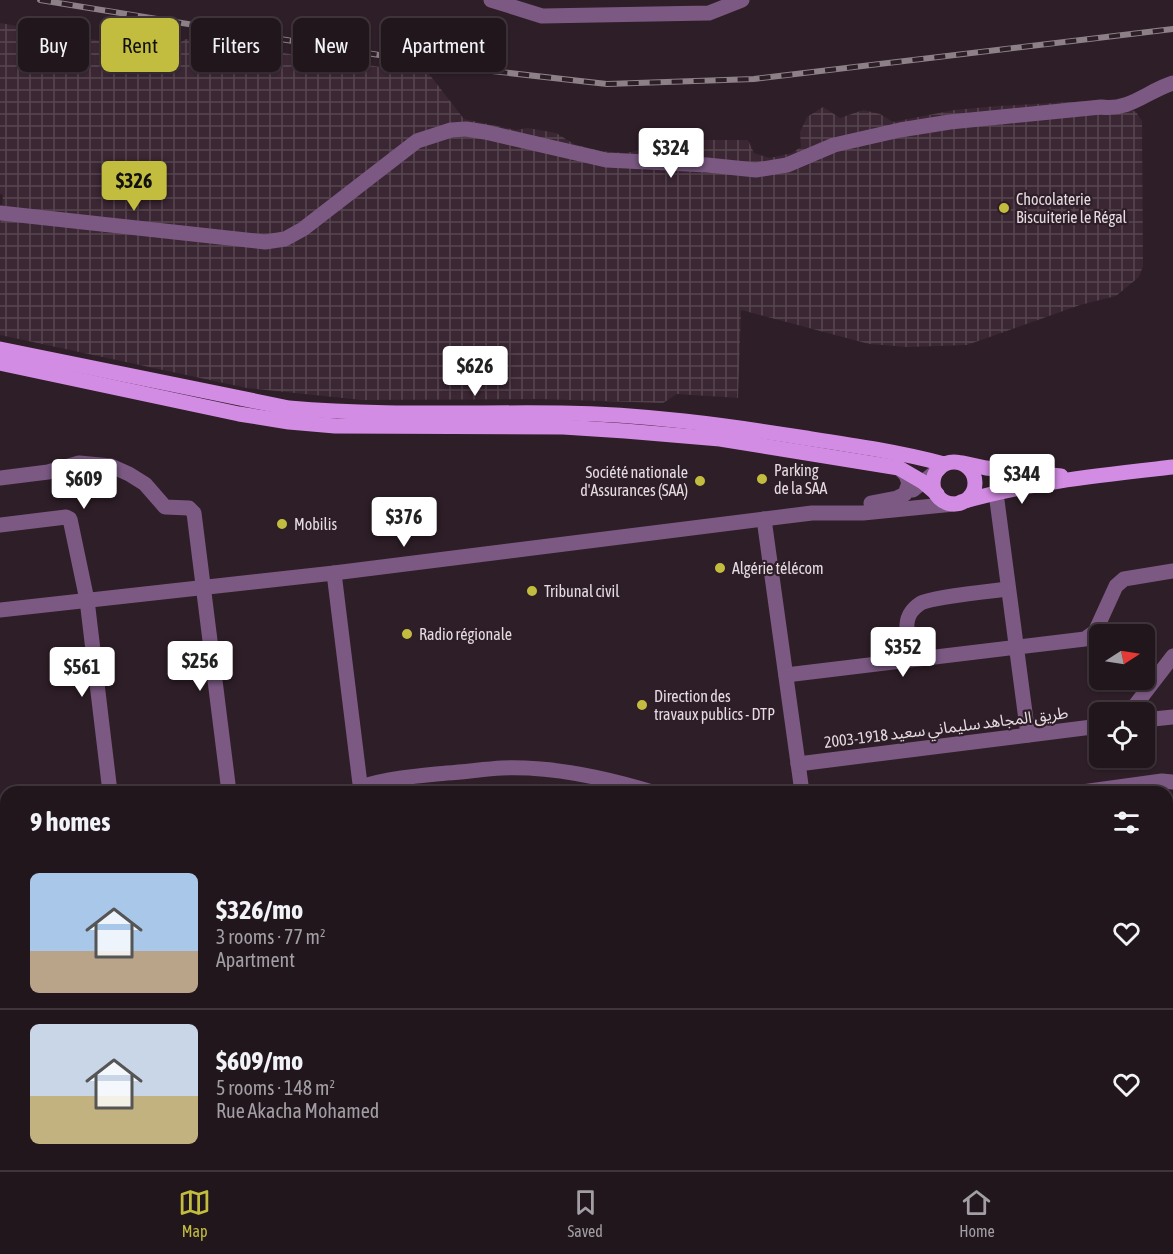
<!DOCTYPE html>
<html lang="en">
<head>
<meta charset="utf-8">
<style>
  :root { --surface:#22161d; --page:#2a1f26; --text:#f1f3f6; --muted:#a29fa4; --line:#3f353b; --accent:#c3bd3f }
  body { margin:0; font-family:"Asap Condensed","Noto Sans Arabic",sans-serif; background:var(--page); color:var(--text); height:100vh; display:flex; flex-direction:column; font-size:22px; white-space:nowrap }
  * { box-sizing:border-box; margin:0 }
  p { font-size:20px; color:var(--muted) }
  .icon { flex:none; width:33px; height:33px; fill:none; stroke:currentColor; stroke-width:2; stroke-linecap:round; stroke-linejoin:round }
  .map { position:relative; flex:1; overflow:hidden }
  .drawer { position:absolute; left:0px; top:786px; width:1173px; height:384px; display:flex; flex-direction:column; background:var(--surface); border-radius:18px 18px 0 0; box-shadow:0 2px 4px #0004,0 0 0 2px var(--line) }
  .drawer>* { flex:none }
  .hud { position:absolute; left:18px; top:18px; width:600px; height:54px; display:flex; gap:12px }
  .needle { width:39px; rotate:78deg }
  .fabs { position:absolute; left:1089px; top:624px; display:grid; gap:12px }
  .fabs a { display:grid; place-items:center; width:66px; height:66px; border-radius:9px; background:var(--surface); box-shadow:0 2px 4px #0004,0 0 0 2px var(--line); font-size:30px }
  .price { position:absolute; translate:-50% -51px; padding:0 14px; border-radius:6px; background:#fff; color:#222; font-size:20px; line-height:39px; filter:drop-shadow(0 2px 3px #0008) }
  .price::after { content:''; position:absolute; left:50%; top:36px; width:18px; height:14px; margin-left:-9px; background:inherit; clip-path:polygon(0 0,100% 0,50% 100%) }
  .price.selected { background:var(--accent); color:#111 }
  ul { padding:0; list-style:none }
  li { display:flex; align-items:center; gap:18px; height:150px; padding:0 30px }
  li+li { border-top:2px solid var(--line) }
  li span { display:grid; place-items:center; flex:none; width:168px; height:120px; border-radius:9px; color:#555 }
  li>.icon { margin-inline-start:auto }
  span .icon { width:72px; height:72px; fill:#fffc; stroke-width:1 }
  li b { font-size:26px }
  h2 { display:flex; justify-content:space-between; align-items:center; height:72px; padding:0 30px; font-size:26px }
  .chip { padding:0 21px; border-radius:9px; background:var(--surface); box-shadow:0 2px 4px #0004,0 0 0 2px var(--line); font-size:21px; line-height:54px }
  .chip.selected { background:var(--accent); color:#111 }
  .dock { display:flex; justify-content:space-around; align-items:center; height:84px; border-top:2px solid var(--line); background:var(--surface); font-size:16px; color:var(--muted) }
  .dock a { display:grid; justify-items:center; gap:3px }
  .dock .selected { color:var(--accent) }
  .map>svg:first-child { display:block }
</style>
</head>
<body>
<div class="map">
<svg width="1173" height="1170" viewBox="0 0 1173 1170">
  <defs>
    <pattern id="industrial-grid" width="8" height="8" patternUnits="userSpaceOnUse" patternTransform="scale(1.5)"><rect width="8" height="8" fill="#3b2633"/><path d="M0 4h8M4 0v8" fill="none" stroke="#574550"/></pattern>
  </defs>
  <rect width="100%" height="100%" fill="#2e1e27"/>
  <polygon fill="url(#industrial-grid)" points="0,23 164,52 186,39 429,74 464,119 516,130 528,128 556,133 574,144 600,151 626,153 692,140 748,140 754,153 770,158 792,153 801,147 800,132 807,117 823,107 840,118 863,110 880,114 893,122 954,110 998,106 1092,101 1122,105 1136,112 1142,121 1143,266 1139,277 1116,296 1080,305 967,345 908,347 869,344 741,310 738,398 677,394 663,403 539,399 362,400 247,388 0,335 0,225 3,195 0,194"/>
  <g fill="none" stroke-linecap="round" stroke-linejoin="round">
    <g stroke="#7b5983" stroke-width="15">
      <polyline points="491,0 542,16 709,13 742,0"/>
      <path d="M0,213L265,242L285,239L303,229L417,141L451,130L466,129L485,132L606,160L707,165L756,170L787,165L834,145L900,130L950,122L1101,107C1130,111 1147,91 1173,83"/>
      <polyline points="0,478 48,472 79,463 111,466 129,474 145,484 165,507 189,508 194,513 229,792"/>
      <polyline points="913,490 939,469"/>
      <polyline points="996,493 1028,735"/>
      <polyline points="871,503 897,498 905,494 909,483 906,475 899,468"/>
      <polyline points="764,519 802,792"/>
      <polyline points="0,525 66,517 70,519 87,600 110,792"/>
      <polyline points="334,573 361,792"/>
      <polyline points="0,610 334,573 812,513 863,513 954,504"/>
      <path d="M928,658C916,651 908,644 907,630C906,618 910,610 921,603C932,597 992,591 1008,589"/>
      <polyline points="786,675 1085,639 1095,632 1116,586 1124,579 1173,571"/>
      <polyline points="1130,712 1173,656"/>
      <polyline points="1144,720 1173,717"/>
      <polyline points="798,764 1100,726"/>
      <path d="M361,787C389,778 418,776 447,773C465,772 484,769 502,768C550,766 606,778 652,792"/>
      <polyline points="1082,792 1162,781 1173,782"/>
      <polyline points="0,812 6,811"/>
      <polyline points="0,985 5,1027"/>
      <polyline points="0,1090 6,1087"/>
      <polyline points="115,1164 116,1170"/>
      <polyline points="457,1164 476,1170"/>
      <polyline points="19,1170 22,1164"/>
    </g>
    <g stroke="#d38ce3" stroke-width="15">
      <path d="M0,349L289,408C380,416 471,412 562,413C643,414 725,425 806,438C852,445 899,452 944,464"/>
      <polyline points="0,363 239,414 289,422 335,426 563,427 625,431 720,439 899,468 923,482 937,494"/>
      <circle cx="954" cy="483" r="21"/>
      <polyline points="963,463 986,468 1061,476"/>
      <path d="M961,502C1030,482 1102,475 1173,467"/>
      <polyline points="1167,974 1173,970"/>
      <polyline points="1167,993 1173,989"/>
      <polyline points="886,1170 895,1164"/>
      <polyline points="911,1170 920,1164"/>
    </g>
    <defs>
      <polyline id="rail" points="40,0 447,66 607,84 754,79 1173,29"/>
    </defs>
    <use href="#rail" stroke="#8d8087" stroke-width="6"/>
    <use href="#rail" stroke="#2e1e27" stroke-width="4" stroke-dasharray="11" stroke-linecap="butt"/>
  </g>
  <g fill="#c3bd3f" stroke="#2e1e27" stroke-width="2">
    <circle cx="1004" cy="208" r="6"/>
    <circle cx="762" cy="479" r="6"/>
    <circle cx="700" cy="481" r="6"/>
    <circle cx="282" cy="524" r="6"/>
    <circle cx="720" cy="568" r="6"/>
    <circle cx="532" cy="591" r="6"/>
    <circle cx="407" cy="634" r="6"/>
    <circle cx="642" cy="705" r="6"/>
  </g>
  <g text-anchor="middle" stroke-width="4.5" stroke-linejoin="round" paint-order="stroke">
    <g font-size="16" fill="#e6dbe1" stroke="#2e1e27" text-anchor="start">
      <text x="1016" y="205">Chocolaterie<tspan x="1016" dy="18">Biscuiterie le Régal</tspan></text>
      <text x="774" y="476">Parking<tspan x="774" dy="18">de la SAA</tspan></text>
      <text x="688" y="478" text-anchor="end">Société nationale<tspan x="688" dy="18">d'Assurances (SAA)</tspan></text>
      <text x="294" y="530">Mobilis</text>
      <text x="732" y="574">Algérie télécom</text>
      <text x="544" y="597">Tribunal civil</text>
      <text x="419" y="640">Radio régionale</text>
      <text x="654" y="702">Direction des<tspan x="654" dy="18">travaux publics - DTP</tspan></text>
    </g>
    <g font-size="16" fill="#e6dbe1" stroke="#2e1e27">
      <text transform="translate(946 727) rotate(-7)" y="6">طريق المجاهد سليماني سعيد 1918-2003</text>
    </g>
  </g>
</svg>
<div class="fabs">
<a><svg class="needle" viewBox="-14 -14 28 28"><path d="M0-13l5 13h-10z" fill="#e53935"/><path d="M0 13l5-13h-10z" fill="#a29fa4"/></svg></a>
<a><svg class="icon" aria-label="locate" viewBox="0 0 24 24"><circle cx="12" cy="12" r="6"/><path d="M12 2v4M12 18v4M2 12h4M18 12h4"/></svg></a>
</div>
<b class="price" style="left:671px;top:179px">$324</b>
<b class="price selected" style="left:134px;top:212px">$326</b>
<b class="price" style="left:475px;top:397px">$626</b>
<b class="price" style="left:1022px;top:505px">$344</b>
<b class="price" style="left:84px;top:510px">$609</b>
<b class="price" style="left:404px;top:548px">$376</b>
<b class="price" style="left:903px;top:678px">$352</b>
<b class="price" style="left:200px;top:692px">$256</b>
<b class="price" style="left:82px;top:698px">$561</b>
<div class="hud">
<a class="chip">Buy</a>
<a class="chip selected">Rent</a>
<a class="chip">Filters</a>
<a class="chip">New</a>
<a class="chip">Apartment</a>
</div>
<section class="drawer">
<h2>9 homes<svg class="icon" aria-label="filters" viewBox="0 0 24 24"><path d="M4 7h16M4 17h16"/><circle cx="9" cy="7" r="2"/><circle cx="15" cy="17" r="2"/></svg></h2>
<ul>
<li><span style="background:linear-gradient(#a9c7e8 65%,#b9a48a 0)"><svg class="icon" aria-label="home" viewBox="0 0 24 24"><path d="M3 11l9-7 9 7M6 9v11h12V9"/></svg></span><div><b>$326/mo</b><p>3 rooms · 77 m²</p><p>Apartment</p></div><svg class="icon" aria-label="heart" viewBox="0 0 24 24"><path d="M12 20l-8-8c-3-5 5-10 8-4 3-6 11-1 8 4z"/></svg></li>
<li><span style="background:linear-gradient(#c9d6e8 60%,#c2b280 0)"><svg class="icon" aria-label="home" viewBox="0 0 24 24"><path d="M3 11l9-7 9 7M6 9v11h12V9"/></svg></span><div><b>$609/mo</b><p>5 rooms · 148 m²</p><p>Rue Akacha Mohamed</p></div><svg class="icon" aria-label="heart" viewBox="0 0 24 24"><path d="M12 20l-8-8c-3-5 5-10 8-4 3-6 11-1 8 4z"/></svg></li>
</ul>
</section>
</div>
<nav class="dock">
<a class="selected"><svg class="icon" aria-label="map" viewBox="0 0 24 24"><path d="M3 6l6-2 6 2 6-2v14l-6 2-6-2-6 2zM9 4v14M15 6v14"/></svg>Map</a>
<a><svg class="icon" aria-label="saved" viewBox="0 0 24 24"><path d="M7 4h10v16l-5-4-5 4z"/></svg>Saved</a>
<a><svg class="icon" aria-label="home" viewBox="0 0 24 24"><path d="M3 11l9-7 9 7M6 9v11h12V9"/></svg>Home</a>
</nav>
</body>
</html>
